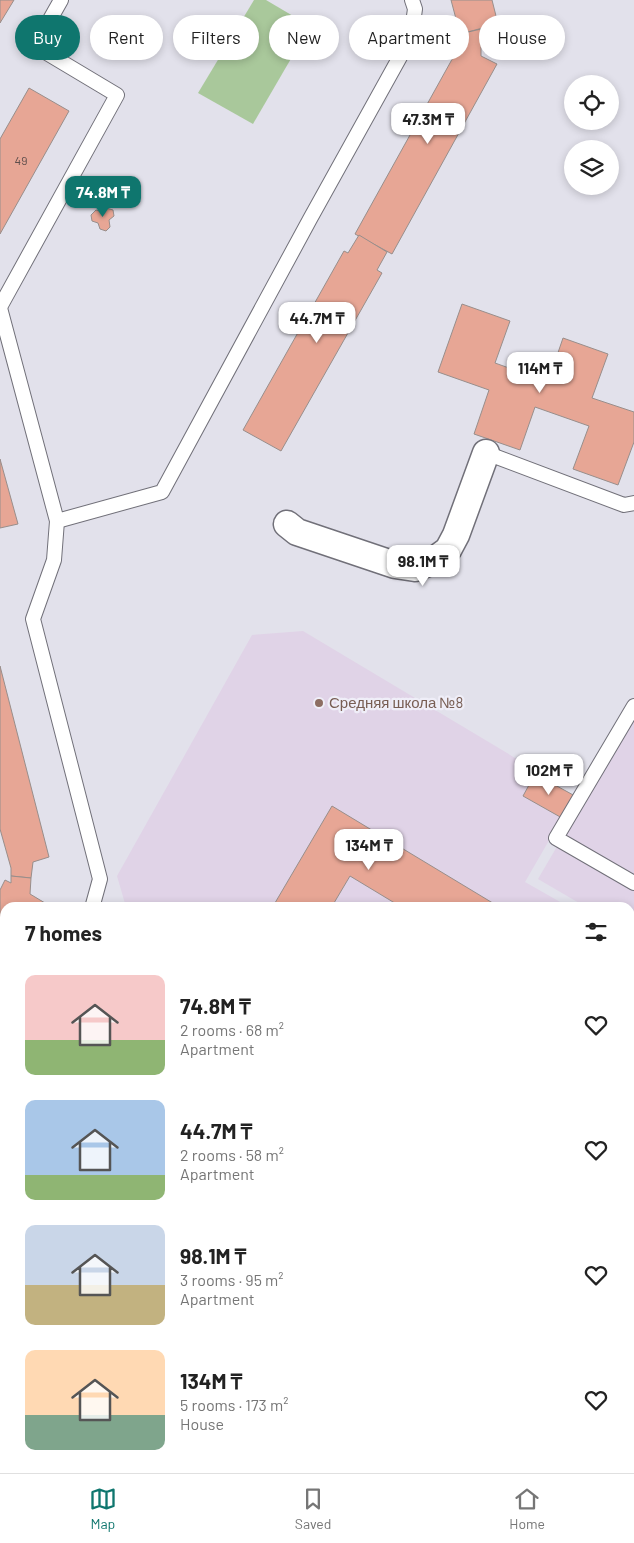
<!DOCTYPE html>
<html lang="en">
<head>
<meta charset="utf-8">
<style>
  :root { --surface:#fff; --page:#f2f2f2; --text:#222; --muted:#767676; --line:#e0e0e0; --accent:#0f766e }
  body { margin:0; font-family:Barlow,sans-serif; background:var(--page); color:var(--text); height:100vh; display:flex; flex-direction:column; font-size:19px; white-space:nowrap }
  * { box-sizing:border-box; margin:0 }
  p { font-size:16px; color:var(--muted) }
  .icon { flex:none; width:28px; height:28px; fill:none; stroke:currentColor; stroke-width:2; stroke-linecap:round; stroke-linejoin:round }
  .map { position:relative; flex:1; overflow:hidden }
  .drawer { position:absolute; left:0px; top:902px; width:635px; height:571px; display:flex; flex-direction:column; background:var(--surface); border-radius:15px 15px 0 0; box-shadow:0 2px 8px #0003 }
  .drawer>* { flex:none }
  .top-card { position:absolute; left:15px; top:15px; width:605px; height:45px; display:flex; gap:10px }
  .controls { position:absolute; left:564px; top:75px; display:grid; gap:10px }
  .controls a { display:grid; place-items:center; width:55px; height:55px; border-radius:50%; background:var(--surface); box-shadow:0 2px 8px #0003; font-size:25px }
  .price { position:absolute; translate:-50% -42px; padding:0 11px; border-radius:10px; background:#fff; color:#222; font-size:16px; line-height:32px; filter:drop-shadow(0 1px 2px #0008) }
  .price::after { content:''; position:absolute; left:50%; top:30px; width:15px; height:11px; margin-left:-8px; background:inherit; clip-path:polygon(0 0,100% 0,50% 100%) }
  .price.active { background:var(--accent); color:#fff }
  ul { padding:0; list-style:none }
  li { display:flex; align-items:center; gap:15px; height:125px; padding:0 25px }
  li span { display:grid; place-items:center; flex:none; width:140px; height:100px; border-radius:10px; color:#555 }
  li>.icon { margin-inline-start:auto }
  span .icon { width:60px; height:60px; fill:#fffc; stroke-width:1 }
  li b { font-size:21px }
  h2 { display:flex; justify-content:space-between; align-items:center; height:60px; padding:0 25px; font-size:21px }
  .pill { padding:0 18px; border-radius:22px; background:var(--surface); box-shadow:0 2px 8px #0003; font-size:18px; line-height:45px }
  .pill.active { background:var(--accent); color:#fff }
  .dock { display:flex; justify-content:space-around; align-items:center; height:70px; border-top:1px solid var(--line); background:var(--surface); font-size:14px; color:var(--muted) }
  .dock a { display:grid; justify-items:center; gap:2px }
  .dock .active { color:var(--accent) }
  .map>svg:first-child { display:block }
</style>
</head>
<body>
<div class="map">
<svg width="634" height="1473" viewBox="0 0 634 1473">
  <rect width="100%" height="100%" fill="#e2e1eb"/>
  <g fill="#e0d3e7">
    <polygon points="303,631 537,771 523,796 562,818 525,882 569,907 126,907 117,876 252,635"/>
    <polygon points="634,715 634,935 630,933 630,908 586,907 538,879"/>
    <polygon points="92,1469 600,1469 601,1473 90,1473"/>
  </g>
  <g fill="#a9c89b">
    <polygon points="254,0 266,0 310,26 253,124 198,93"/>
    <polygon points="630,1065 634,1067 634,1267 630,1274"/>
  </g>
  <g fill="#e7a695" stroke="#988e8b">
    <polygon points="0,0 14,0 0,23"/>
    <polygon points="451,0 492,0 498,24 460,34"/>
    <polygon points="481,29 481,56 497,64 392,254 355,234 460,45 460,34"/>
    <polygon points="29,88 69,111 0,234 0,139"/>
    <polygon points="106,208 113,210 114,216 109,220 110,227 106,231 100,229 98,223 92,221 91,215 96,210 102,212"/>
    <polygon points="359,235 387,252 377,270 382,273 281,451 243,430 344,251 348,253"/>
    <polygon points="462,304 510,321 495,363 548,382 563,338 608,354 592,398 634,412 634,442 618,485 573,469 589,426 535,407 520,450 474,434 489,390 438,372"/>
    <polygon points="0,459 18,524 0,528"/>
    <polygon points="0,666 49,857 33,862 31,878 11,876 11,868 0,829"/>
    <polygon points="535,774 575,796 562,818 523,796"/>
    <polygon points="332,806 501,908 403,908 350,876 331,908 272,908"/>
    <polygon points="11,876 31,878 30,894 45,903 42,908 5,908 5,972 0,981 0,890 5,880 11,883"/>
    <polygon points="256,1469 268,1469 279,1473 254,1473"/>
  </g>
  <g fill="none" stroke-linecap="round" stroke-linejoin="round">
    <defs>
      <g id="service">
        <polyline points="0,307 117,95 35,46 61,0"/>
        <polyline points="0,308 57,521 54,560 33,619 100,879 92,908"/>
        <polyline points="486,453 624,505 634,503"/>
        <polyline points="57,521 162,492 310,219 411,37 415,9 412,0"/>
        <polyline points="634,706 556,838 634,883"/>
        <polyline points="0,1071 5,1062"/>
        <polyline points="302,1469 314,1473"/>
        <polyline points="79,1473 82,1469"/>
        <polyline points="246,1473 247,1469"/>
      </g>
      <polyline id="minor" points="287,524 297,532 395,565 415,568 433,561 448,550 456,535 486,453"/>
    </defs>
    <use href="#service" stroke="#717079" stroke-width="16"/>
    <use href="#minor" stroke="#717079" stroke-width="29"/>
    <use href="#service" stroke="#fff" stroke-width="14"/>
    <use href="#minor" stroke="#fff" stroke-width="26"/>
  </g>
  <circle fill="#8d6e63" stroke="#efeef8" stroke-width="2" cx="319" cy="703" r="5"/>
  <g text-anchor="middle" stroke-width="4.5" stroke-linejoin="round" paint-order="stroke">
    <g font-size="12" fill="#5e4e4c">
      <text x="21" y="165">49</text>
    </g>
    <g font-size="15" fill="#785e54" stroke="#efeef8" text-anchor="start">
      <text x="329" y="708">Средняя школа №8</text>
    </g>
  </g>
</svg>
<div class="controls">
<a><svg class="icon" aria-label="locate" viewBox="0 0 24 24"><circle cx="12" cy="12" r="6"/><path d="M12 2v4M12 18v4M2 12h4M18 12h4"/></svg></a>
<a><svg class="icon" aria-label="layers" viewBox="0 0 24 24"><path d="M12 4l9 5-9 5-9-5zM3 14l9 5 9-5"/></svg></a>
</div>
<b class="price" style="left:428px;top:145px">47.3M ₸</b>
<b class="price active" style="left:103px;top:218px">74.8M ₸</b>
<b class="price" style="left:317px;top:344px">44.7M ₸</b>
<b class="price" style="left:540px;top:394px">114M ₸</b>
<b class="price" style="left:423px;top:587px">98.1M ₸</b>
<b class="price" style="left:549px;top:796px">102M ₸</b>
<b class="price" style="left:369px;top:871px">134M ₸</b>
<div class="top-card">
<a class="pill active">Buy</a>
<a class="pill">Rent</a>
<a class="pill">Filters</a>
<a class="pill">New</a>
<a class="pill">Apartment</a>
<a class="pill">House</a>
</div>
<section class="drawer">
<h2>7 homes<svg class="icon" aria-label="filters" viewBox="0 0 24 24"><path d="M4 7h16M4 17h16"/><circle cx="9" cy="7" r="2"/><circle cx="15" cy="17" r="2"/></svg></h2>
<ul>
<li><span style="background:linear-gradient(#f6c9c9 65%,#8fb573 0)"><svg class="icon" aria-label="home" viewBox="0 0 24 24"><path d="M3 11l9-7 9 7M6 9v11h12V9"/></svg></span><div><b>74.8M ₸</b><p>2 rooms · 68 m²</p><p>Apartment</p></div><svg class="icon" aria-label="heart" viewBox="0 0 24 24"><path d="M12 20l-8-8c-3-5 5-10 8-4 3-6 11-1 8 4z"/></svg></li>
<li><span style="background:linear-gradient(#a9c7e8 75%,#8fb573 0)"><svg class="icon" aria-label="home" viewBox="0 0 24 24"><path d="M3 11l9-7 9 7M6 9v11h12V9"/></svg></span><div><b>44.7M ₸</b><p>2 rooms · 58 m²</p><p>Apartment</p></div><svg class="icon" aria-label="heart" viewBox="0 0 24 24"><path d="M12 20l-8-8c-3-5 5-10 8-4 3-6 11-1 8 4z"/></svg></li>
<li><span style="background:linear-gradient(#c9d6e8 60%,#c2b280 0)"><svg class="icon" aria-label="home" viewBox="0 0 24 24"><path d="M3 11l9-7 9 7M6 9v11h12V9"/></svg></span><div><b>98.1M ₸</b><p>3 rooms · 95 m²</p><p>Apartment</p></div><svg class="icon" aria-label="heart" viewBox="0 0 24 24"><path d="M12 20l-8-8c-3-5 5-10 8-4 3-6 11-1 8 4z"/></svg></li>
<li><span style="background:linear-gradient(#ffd9b3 65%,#7fa58c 0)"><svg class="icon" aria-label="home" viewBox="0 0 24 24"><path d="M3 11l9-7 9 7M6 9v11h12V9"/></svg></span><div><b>134M ₸</b><p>5 rooms · 173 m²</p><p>House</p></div><svg class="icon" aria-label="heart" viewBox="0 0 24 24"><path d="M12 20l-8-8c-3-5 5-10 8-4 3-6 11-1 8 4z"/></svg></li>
</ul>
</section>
</div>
<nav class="dock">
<a class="active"><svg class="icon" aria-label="map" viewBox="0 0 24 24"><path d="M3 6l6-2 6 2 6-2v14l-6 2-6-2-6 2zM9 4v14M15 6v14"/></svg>Map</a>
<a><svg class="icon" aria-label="saved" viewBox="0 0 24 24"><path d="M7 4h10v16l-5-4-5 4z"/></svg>Saved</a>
<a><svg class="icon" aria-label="home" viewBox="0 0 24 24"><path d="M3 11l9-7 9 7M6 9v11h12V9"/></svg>Home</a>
</nav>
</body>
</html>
